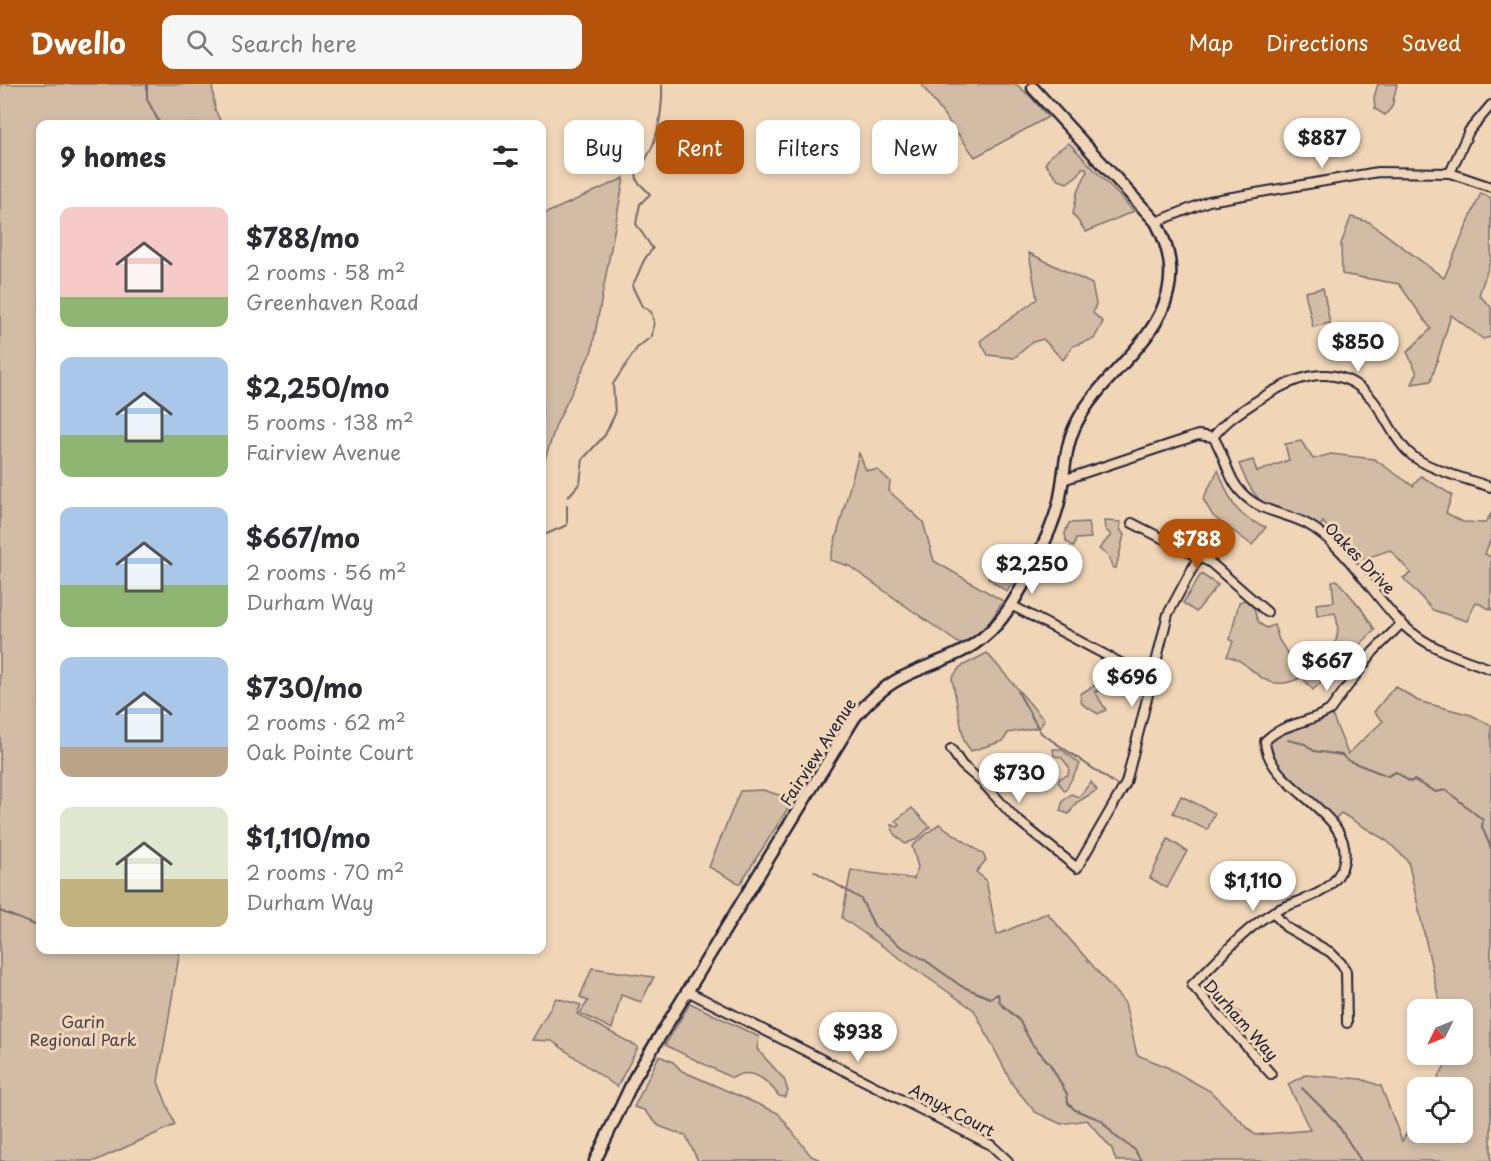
<!DOCTYPE html>
<html lang="en">
<head>
<meta charset="utf-8">
<style>
  :root { --surface:#fff; --page:#f7f7f7; --text:#2b2b33; --muted:#7c7c81; --accent:#b45309 }
  body { margin:0; font-family:"Playpen Sans",sans-serif; background:var(--page); color:var(--text); height:100vh; display:flex; flex-direction:column; font-size:22px; white-space:nowrap }
  * { box-sizing:border-box; margin:0 }
  p { font-size:20px; color:var(--muted) }
  .icon { flex:none; width:33px; height:33px; fill:none; stroke:currentColor; stroke-width:2; stroke-linecap:round; stroke-linejoin:round }
  .map { position:relative; flex:1; overflow:hidden }
  .sheet { position:absolute; left:36px; top:36px; width:510px; height:834px; display:flex; flex-direction:column; background:var(--surface); border-radius:12px; box-shadow:0 3px 9px #0003 }
  .sheet>* { flex:none }
  .hud { position:absolute; left:564px; top:36px; width:570px; height:54px; display:flex; gap:12px }
  .needle { width:39px; rotate:227deg }
  .controls { position:absolute; left:1407px; top:915px; display:grid; gap:12px }
  .controls a { display:grid; place-items:center; width:66px; height:66px; border-radius:12px; background:var(--surface); box-shadow:0 3px 9px #0003; font-size:30px }
  .price { position:absolute; translate:-50% -51px; padding:0 14px; border-radius:21px; background:#fff; color:#222; font-size:20px; line-height:39px; filter:drop-shadow(0 2px 3px #0008) }
  .price::after { content:''; position:absolute; left:50%; top:36px; width:18px; height:14px; margin-left:-9px; background:inherit; clip-path:polygon(0 0,100% 0,50% 100%) }
  .price.active { background:var(--accent); color:#fff }
  ul { padding:0; list-style:none }
  li { display:flex; align-items:center; gap:18px; height:150px; padding:0 24px }
  li span { display:grid; place-items:center; flex:none; width:168px; height:120px; border-radius:12px; color:#555 }
  li>.icon { margin-inline-start:auto }
  span .icon { width:72px; height:72px; fill:#fffc; stroke-width:1 }
  li b { font-size:26px }
  h2 { display:flex; justify-content:space-between; align-items:center; height:72px; padding:0 24px; font-size:26px }
  .tag { padding:0 21px; border-radius:12px; background:var(--surface); box-shadow:0 3px 9px #0003; font-size:21px; line-height:54px }
  .tag.active { background:var(--accent); color:#fff }
  header { display:flex; align-items:center; gap:36px; box-sizing:border-box; height:84px; padding:0 30px; background:var(--accent); color:#fff }
  header strong { font-size:28px }
  nav { display:flex; gap:33px; margin-inline-start:auto; font-size:21px }
  .search { width:420px; height:54px; background:var(--page); display:flex; align-items:center; gap:15px; box-sizing:border-box; padding:0 21px; border-radius:12px; color:var(--muted); font-size:22px }
  .map>svg:first-child { display:block }
</style>
</head>
<body>
<header>
<strong>Dwello</strong>
<div class="search"><svg class="icon" aria-label="search" viewBox="0 0 24 24"><circle cx="10" cy="10" r="6"/><path d="M15 15l6 6"/></svg>Search here</div>
<nav><a>Map</a><a>Directions</a><a>Saved</a></nav>
</header>
<div class="map">
<svg width="1491" height="1077" viewBox="0 0 1491 1077">
  <rect width="100%" height="100%" fill="#f0d6b7"/>
  <filter id="ink" filterUnits="userSpaceOnUse"><feTurbulence type="fractalNoise" baseFrequency=".0167" numOctaves="2"/><feDisplacementMap in="SourceGraphic" scale="12" xChannelSelector="R" yChannelSelector="G"/><feConvolveMatrix kernelMatrix="1 2 1 2 8 2 1 2 1" color-interpolation-filters="sRGB"/></filter>
  <g filter="url(#ink)">
    <g fill="#d2bca5" stroke="#7a6f70" stroke-width="1.5">
      <polygon points="0,0 212,0 215,26 222,40 40,40 40,866 180,866 158,998 175,1041 95,1077 0,1077"/>
      <polygon points="921,0 1016,0 1032,14 1048,33 975,73"/>
      <polygon points="1378,0 1397,0 1392,23 1385,31 1375,25 1374,13"/>
      <polygon points="1069,59 1134,127 1086,148 1073,130 1077,109 1087,88 1086,84 1082,84 1079,90 1067,99 1059,96 1045,80 1051,71"/>
      <polygon points="624,94 592,266 556,341 542,385 542,131"/>
      <polygon points="1481,109 1491,114 1491,175 1479,211 1491,223 1491,253 1483,255 1451,231 1431,297 1412,300 1417,289 1407,268 1431,245 1399,200 1342,190 1341,160 1351,133 1369,138 1444,194"/>
      <polygon points="1029,169 1092,200 1096,220 1093,229 1103,238 1094,255 1073,262 1063,276 1043,255 1033,258 1014,274 988,271 980,257 1037,215"/>
      <polygon points="1323,204 1330,239 1313,243 1305,208"/>
      <path d="M1301,357L1313,375L1331,370L1374,375L1413,402L1421,392L1452,411L1446,429L1463,438L1485,439L1491,430V454L1485,470L1491,473V526L1476,518L1467,537L1433,526L1403,494L1411,489L1390,466L1357,477L1323,438L1320,443C1274,420 1261,435 1239,380L1253,376L1257,388L1289,376L1285,360Z"/>
      <polygon points="859,369 866,386 878,386 890,397 889,407 923,438 934,477 1003,517 981,552 961,561 849,482 830,476"/>
      <path d="M1218,386C1230,415 1233,432 1266,443L1252,461L1213,432L1203,415Z"/>
      <polygon points="1104,437 1121,438 1120,445 1124,451 1116,484 1113,484 1108,472 1099,465 1111,451 1105,445"/>
      <polygon points="1088,438 1091,454 1076,455 1074,463 1066,457 1065,449 1069,439"/>
      <polygon points="996,474 1001,474 1019,486 1007,508 988,494"/>
      <polygon points="1201,490 1218,501 1196,528 1183,519"/>
      <path d="M1337,496L1361,524L1375,546L1313,606L1302,593C1260,614 1255,577 1227,572L1233,558L1230,555L1239,518L1245,516L1254,524C1256,533 1257,540 1267,544L1274,541L1279,556L1299,588C1326,581 1345,558 1335,529L1317,532L1316,520L1334,518L1332,497Z"/>
      <polygon points="987,569 1044,636 1040,643 1008,649 1003,657 971,667 964,657 952,594 960,583"/>
      <polygon points="1104,596 1106,604 1095,608 1106,626 1098,630 1082,620 1080,610"/>
      <polygon points="1395,602 1418,617 1471,631 1491,641 1491,1077 1116,1077 1112,1065 1087,1036 1061,1040 1035,1028 1013,1001 974,926 842,834 851,786 914,795 918,783 912,762 939,740 983,770 986,776 976,788 986,796 997,851 1047,829 1125,919 1137,971 1165,982 1210,1007 1255,1051 1310,1046 1288,1000 1305,991 1361,995 1381,1002 1402,1057 1417,1030 1418,1048 1462,1048 1462,1004 1433,1003 1451,971 1462,970 1462,926 1441,925 1408,777 1387,757 1341,729 1334,736 1277,686 1261,664 1270,652 1330,626 1348,670 1383,637 1374,628"/>
      <polygon points="1053,665 1061,665 1080,680 1065,707 1058,698 1060,694 1068,691 1069,683 1061,673 1054,672"/>
      <polygon points="1091,698 1097,706 1076,719 1069,730 1060,727 1063,717 1071,710 1079,713"/>
      <polygon points="763,706 789,714 790,721 740,800 709,783 740,707"/>
      <polygon points="1181,712 1215,729 1207,746 1173,729"/>
      <polygon points="912,724 930,743 917,755 905,760 895,751 891,741 898,743 900,741 895,737"/>
      <polygon points="1168,755 1187,767 1167,804 1150,794"/>
      <polygon points="592,884 654,893 641,918 621,911 612,945 580,929 588,917 580,913"/>
      <polygon points="556,914 581,921 577,930 638,963 617,1003 552,957 532,956"/>
      <path d="M690,919L759,953L757,965L784,995L788,1007L785,1013L779,1012C767,996 752,982 732,994L665,961Z"/>
      <polygon points="659,972 673,978 682,987 778,1029 811,1072 823,1077 698,1077 686,1052 659,1042 644,1026 634,1023"/>
    </g>
    <g fill="none" stroke-linecap="round" stroke-linejoin="round">
      <g stroke="#73696c" stroke-width="2">
        <polyline points="147,0 147,15 160,40"/>
        <path d="M568,413L580,399L583,375L605,351L615,330L613,300L637,264L652,252L654,238L651,228L642,222L632,202C640,189 642,174 653,165L636,140L640,120L650,110L637,97L636,87C657,68 663,28 662,0"/>
        <polyline points="542,452 567,441 567,422"/>
        <polyline points="1018,608 1041,649 1117,701"/>
        <polyline points="1288,656 1305,660 1314,667 1342,671 1347,676 1388,692 1396,688 1410,698 1414,696 1436,708 1446,706 1483,736 1482,743 1491,764"/>
        <polyline points="814,787 861,815 875,843 900,862 925,876 961,902 990,914 998,910 1000,919 1019,936 1032,960 1050,980 1067,1010 1068,1019 1075,1026 1101,1036 1115,1052 1135,1066 1141,1077"/>
        <polyline points="0,827 40,843"/>
        <polyline points="1207,906 1241,930"/>
        <polyline points="1302,1004 1336,1038 1361,1077"/>
      </g>
      <defs>
        <g id="street">
          <polyline points="1450,89 1469,47 1491,21"/>
          <polyline points="1156,138 1209,117 1378,88 1450,89 1491,103"/>
          <path d="M1213,353C1225,337 1239,329 1255,318C1289,296 1329,276 1364,307C1383,323 1390,350 1407,367C1424,385 1467,395 1491,403"/>
          <path d="M1063,396L1198,351L1213,353C1225,370 1227,394 1242,409C1261,429 1285,428 1307,440C1344,460 1373,511 1402,540C1427,564 1459,574 1491,585"/>
          <polyline points="1132,439 1211,479 1267,528"/>
          <polyline points="1011,521 1151,595"/>
          <polyline points="951,665 962,681 983,699 1015,734 1077,784 1126,699 1168,530 1199,472"/>
          <polyline points="1273,828 1286,843 1330,868 1341,879 1346,887 1347,939"/>
          <polyline points="687,907 991,1061 1008,1077"/>
          <path d="M1271,990L1192,901C1216,878 1246,843 1275,827C1299,815 1331,812 1342,784C1362,729 1267,707 1265,657C1284,638 1308,640 1330,626L1373,568L1402,539"/>
        </g>
        <path id="secondary" d="M595,1077L635,993L855,633C868,618 882,604 899,595C937,575 967,574 998,539C1018,516 1052,448 1059,418C1065,391 1064,362 1077,338C1101,291 1156,261 1168,208C1174,184 1167,159 1156,138L1033,4"/>
      </defs>
      <use href="#street" stroke="#22223b" stroke-width="12"/>
      <use href="#secondary" stroke="#22223b" stroke-width="15"/>
      <use href="#street" stroke="#f0d6b7" stroke-width="8"/>
      <use href="#secondary" stroke="#f0d6b7" stroke-width="10"/>
    </g>
  </g>
  <g text-anchor="middle" stroke-width="6" stroke-linejoin="round" paint-order="stroke">
    <g font-size="16" fill="#22223b" stroke="#f0d6b7">
      <text transform="translate(1360 474) rotate(46)" y="6">Oakes Drive</text>
      <text transform="translate(818 668) rotate(-57)" y="6">Fairview Avenue</text>
      <text transform="translate(1241 936) rotate(48)" y="6">Durham Way</text>
      <text transform="translate(952 1026) rotate(28)" y="6">Amyx Court</text>
    </g>
    <g font-size="16" fill="#454150" stroke="#f0d6b7">
      <text x="83" y="944">Garin<tspan x="83" dy="18">Regional Park</tspan></text>
    </g>
  </g>
</svg>
<div class="controls">
<a><svg class="needle" viewBox="-14 -14 28 28"><path d="M0-13l5 13h-10z" fill="#e53935"/><path d="M0 13l5-13h-10z" fill="#7c7c81"/></svg></a>
<a><svg class="icon" aria-label="locate" viewBox="0 0 24 24"><circle cx="12" cy="12" r="6"/><path d="M12 2v4M12 18v4M2 12h4M18 12h4"/></svg></a>
</div>
<b class="price" style="left:1322px;top:85px">$887</b>
<b class="price" style="left:1358px;top:289px">$850</b>
<b class="price active" style="left:1197px;top:486px">$788</b>
<b class="price" style="left:1032px;top:511px">$2,250</b>
<b class="price" style="left:1327px;top:608px">$667</b>
<b class="price" style="left:1132px;top:624px">$696</b>
<b class="price" style="left:1019px;top:720px">$730</b>
<b class="price" style="left:1253px;top:828px">$1,110</b>
<b class="price" style="left:858px;top:979px">$938</b>
<div class="hud">
<a class="tag">Buy</a>
<a class="tag active">Rent</a>
<a class="tag">Filters</a>
<a class="tag">New</a>
</div>
<section class="sheet">
<h2>9 homes<svg class="icon" aria-label="filters" viewBox="0 0 24 24"><path d="M4 7h16M4 17h16"/><circle cx="9" cy="7" r="2"/><circle cx="15" cy="17" r="2"/></svg></h2>
<ul>
<li><span style="background:linear-gradient(#f6c9c9 75%,#8fb573 0)"><svg class="icon" aria-label="home" viewBox="0 0 24 24"><path d="M3 11l9-7 9 7M6 9v11h12V9"/></svg></span><div><b>$788/mo</b><p>2 rooms · 58 m²</p><p>Greenhaven Road</p></div></li>
<li><span style="background:linear-gradient(#a9c7e8 65%,#8fb573 0)"><svg class="icon" aria-label="home" viewBox="0 0 24 24"><path d="M3 11l9-7 9 7M6 9v11h12V9"/></svg></span><div><b>$2,250/mo</b><p>5 rooms · 138 m²</p><p>Fairview Avenue</p></div></li>
<li><span style="background:linear-gradient(#a9c7e8 65%,#8fb573 0)"><svg class="icon" aria-label="home" viewBox="0 0 24 24"><path d="M3 11l9-7 9 7M6 9v11h12V9"/></svg></span><div><b>$667/mo</b><p>2 rooms · 56 m²</p><p>Durham Way</p></div></li>
<li><span style="background:linear-gradient(#a9c7e8 75%,#b9a48a 0)"><svg class="icon" aria-label="home" viewBox="0 0 24 24"><path d="M3 11l9-7 9 7M6 9v11h12V9"/></svg></span><div><b>$730/mo</b><p>2 rooms · 62 m²</p><p>Oak Pointe Court</p></div></li>
<li><span style="background:linear-gradient(#dfe7d0 60%,#c2b280 0)"><svg class="icon" aria-label="home" viewBox="0 0 24 24"><path d="M3 11l9-7 9 7M6 9v11h12V9"/></svg></span><div><b>$1,110/mo</b><p>2 rooms · 70 m²</p><p>Durham Way</p></div></li>
</ul>
</section>
</div>
</body>
</html>
